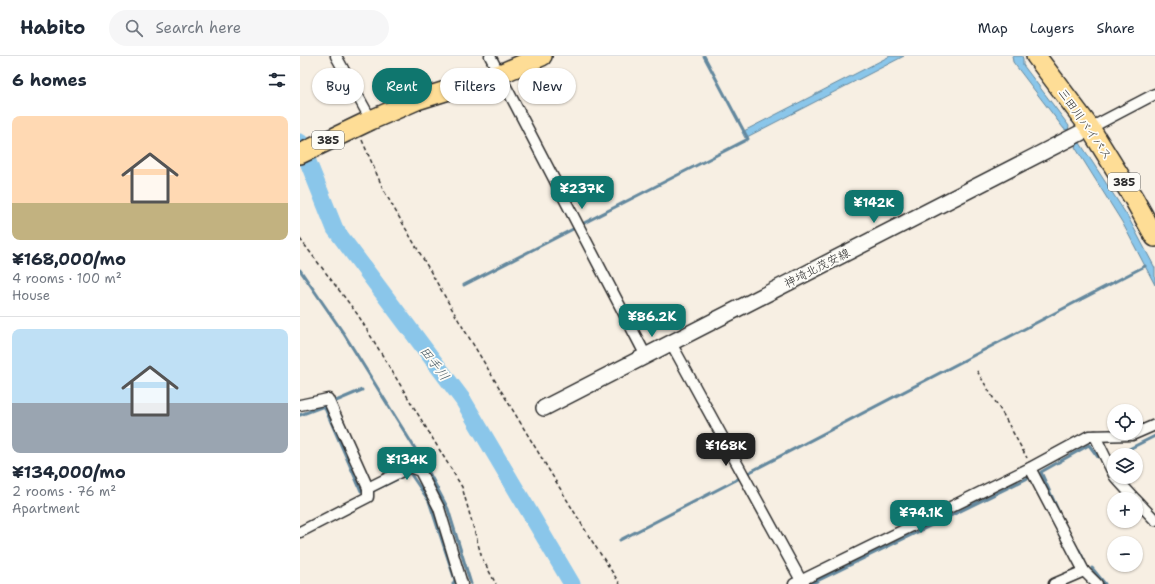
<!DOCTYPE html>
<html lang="en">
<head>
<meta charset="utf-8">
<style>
  :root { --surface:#fff; --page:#f6f6f7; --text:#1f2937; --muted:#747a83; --line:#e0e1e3; --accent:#0f766e }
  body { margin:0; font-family:"Shantell Sans","Klee One",sans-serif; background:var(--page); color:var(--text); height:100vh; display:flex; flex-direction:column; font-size:15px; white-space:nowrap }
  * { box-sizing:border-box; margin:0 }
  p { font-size:13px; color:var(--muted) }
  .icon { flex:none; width:22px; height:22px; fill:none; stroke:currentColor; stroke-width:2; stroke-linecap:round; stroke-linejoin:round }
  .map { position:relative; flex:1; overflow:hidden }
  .sheet { display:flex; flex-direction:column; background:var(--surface); width:300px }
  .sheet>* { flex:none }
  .hud { position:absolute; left:12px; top:12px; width:380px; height:36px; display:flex; gap:8px }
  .controls { position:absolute; left:807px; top:348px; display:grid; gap:8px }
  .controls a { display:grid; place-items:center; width:36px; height:36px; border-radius:50%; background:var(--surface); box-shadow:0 1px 3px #0004; font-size:20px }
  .price { position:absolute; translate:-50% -34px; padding:0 9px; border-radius:8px; background:var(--accent); color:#fff; font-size:13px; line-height:26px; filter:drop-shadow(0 1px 2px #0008) }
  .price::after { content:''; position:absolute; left:50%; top:24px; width:12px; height:9px; margin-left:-6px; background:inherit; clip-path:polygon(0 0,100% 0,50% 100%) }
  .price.selected { background:#222; color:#fff }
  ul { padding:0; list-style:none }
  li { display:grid; align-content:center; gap:8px; height:212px; padding:0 12px }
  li+li { border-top:1px solid var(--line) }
  li span { display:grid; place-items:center; height:124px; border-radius:8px; color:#555 }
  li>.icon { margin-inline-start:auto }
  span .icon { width:72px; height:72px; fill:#fffc; stroke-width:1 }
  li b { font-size:17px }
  h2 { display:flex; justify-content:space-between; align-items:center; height:48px; padding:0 12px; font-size:17px }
  .chip { padding:0 14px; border-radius:18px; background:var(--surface); box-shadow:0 1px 3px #0004; font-size:14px; line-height:36px }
  .chip.selected { background:var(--accent); color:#fff }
  header { display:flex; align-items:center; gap:24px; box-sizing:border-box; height:56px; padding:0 20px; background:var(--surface); border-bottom:1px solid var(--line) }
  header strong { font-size:19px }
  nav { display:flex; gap:22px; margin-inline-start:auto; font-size:14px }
  .search { width:280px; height:36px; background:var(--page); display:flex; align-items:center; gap:10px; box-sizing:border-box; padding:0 14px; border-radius:22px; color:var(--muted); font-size:15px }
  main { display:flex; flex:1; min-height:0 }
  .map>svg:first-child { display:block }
</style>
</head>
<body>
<header>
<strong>Habito</strong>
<div class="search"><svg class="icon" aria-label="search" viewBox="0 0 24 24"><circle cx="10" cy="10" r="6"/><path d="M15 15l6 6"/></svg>Search here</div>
<nav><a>Map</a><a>Layers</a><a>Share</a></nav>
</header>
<main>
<section class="sheet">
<h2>6 homes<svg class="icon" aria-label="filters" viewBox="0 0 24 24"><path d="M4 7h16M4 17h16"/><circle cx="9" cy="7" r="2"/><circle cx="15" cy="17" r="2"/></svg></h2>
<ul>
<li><span style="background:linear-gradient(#ffd9b3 70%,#c2b280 0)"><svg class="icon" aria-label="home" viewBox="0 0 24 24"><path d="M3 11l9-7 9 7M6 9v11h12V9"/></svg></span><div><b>¥168,000/mo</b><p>4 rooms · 100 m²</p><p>House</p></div></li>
<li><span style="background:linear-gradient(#bfe0f5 60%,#9aa5b1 0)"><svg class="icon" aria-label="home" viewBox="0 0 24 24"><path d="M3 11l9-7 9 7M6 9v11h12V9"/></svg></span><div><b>¥134,000/mo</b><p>2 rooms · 76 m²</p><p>Apartment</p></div></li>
</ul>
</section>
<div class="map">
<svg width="855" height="528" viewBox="0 0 855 528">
  <rect width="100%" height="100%" fill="#f7efe3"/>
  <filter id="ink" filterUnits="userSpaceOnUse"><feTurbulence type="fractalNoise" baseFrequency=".025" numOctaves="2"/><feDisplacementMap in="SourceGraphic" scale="8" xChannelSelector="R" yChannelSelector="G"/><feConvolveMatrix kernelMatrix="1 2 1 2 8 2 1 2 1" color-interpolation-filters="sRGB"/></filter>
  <g filter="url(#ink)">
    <g fill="#8ac6ea" stroke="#64889e">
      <polygon points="590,0 604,0 445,82 442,76"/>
      <polygon points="712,0 722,0 723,3 723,9 769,70 768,74 764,73 713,6"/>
      <polygon points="780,87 828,161 855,212 855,229 822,166 775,91 777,88"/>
    </g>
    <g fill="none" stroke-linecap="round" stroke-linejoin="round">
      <g stroke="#64889e" stroke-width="3">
        <polyline points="282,168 448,83 404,0"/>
        <polyline points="0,214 44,278 124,407 148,453 171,528"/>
        <polyline points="164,229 275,172"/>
        <polyline points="36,345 62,334"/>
        <polyline points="0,359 24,350 61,435"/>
        <polyline points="817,399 855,380"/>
        <polyline points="813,401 814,401"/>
        <polyline points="448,417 845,210"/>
        <polyline points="75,434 110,417 129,445 155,524 153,528"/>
        <polyline points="758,454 741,416 789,389 798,401"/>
        <polyline points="320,484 440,422"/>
        <polyline points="779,494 784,504"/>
        <polyline points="792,512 805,528"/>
        <polyline points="270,528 272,527"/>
        <polyline points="511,528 730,421"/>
      </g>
      <polyline stroke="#8ac6ea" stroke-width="17" points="0,86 35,173 163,344 272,528"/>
      <defs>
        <g id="street">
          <polyline points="36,0 71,64"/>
          <polyline points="190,0 346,300"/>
          <polyline points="790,72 855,38"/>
          <polyline points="371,287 503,528"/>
          <polyline points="0,349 28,343 68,432"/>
          <polyline points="795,380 814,419"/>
          <polyline points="730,412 784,515 797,528"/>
          <polyline points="815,421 835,443"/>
          <polyline points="836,444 855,464"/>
          <polyline points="0,476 68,441 68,432 110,411 120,415 139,452 162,528"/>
          <polyline points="494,528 730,412 789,380 832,379 855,369"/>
          <polyline points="754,528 784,515"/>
        </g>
        <polyline id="secondary" points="244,352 790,72"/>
        <g id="highway">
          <polyline points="736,0 790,72 834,143 855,181"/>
          <polyline points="0,98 71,64 117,44 200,18 242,0"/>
        </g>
      </defs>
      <use href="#street" stroke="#2b2b2b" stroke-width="13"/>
      <use href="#secondary" stroke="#2b2b2b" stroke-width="18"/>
      <use href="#highway" stroke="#2b2b2b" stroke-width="22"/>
      <g stroke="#2b2b2b" stroke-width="1.5" stroke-dasharray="4 3" stroke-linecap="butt">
        <polyline points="62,84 84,135 159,265 290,482 320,528"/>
        <polyline points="0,183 58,259 162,431 182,502 196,528"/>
        <polyline points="677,315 704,360 727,402"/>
      </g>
      <use href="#street" stroke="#fdfcf7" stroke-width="10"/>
      <use href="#secondary" stroke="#fdfcf7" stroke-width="15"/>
      <use href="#highway" stroke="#fedd96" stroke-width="19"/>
    </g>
  </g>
  <g text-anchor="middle" stroke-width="3.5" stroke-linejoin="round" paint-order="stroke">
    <g fill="#fdfcf7" stroke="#6a6a68" stroke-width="1">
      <rect x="12" y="75" width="32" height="18" rx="3"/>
      <rect x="808" y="117" width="32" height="18" rx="3"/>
    </g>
    <g font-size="11" font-weight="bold" fill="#2b2b2b">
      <text x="28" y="88">385</text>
      <text x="824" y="130">385</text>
    </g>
    <g font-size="12" fill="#2b2b2b" stroke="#fdfcf7">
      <text transform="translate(785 68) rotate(55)" y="4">三田川バイパス</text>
      <text transform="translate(517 212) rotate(-27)" y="4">神埼北茂安線</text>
    </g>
    <g font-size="13" font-style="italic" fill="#485a64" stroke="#fdfcf7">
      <text transform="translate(135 307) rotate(53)" y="5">田手川</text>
    </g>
  </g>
</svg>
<div class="controls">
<a><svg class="icon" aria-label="locate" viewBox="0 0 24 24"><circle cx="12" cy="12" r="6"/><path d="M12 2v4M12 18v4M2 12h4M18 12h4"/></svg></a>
<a><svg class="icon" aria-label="layers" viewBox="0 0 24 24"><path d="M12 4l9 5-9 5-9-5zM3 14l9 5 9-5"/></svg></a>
<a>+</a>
<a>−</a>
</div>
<b class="price" style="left:282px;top:154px">¥237K</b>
<b class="price" style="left:574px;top:168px">¥142K</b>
<b class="price" style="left:352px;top:282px">¥86.2K</b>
<b class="price selected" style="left:426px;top:411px">¥168K</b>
<b class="price" style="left:107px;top:425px">¥134K</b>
<b class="price" style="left:621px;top:478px">¥74.1K</b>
<div class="hud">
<a class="chip">Buy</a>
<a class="chip selected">Rent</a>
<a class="chip">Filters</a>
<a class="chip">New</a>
</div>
</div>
</main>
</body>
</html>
